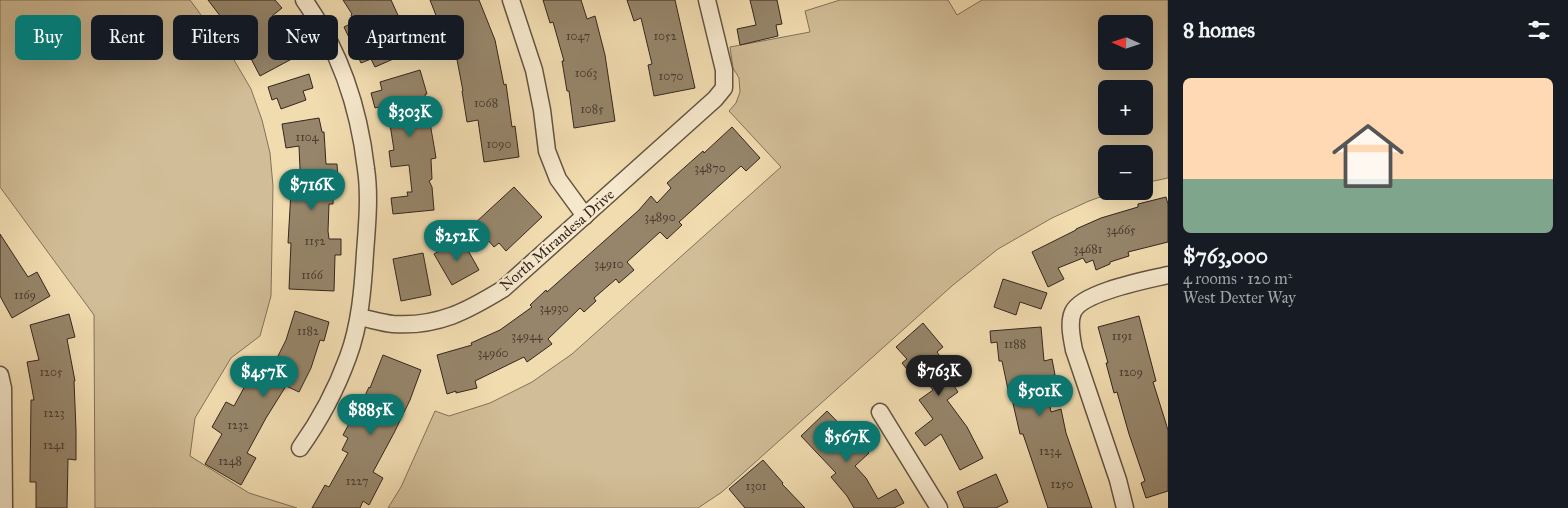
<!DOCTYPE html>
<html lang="en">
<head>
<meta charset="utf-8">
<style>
  :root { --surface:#171b24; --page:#20242c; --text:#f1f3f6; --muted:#9ea1a6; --accent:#0f766e }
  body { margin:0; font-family:"IM FELL Great Primer",serif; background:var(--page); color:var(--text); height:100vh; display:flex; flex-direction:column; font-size:19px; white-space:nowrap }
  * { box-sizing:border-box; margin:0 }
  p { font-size:16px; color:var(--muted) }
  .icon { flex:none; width:28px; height:28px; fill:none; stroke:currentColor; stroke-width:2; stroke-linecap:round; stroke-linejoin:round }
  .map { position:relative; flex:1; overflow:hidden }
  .details { display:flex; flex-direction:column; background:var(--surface); width:400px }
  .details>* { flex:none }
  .top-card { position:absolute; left:15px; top:15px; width:475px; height:45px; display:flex; gap:10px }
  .needle { width:32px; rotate:273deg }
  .fabs { position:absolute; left:1098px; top:15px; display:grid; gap:10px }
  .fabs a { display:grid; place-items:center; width:55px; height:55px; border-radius:8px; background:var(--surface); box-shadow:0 5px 20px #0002; font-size:25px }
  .price { position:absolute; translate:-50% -42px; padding:0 11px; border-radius:18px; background:var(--accent); color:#fff; font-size:16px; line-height:32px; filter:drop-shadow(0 1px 2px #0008) }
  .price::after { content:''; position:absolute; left:50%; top:30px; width:15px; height:11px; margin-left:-8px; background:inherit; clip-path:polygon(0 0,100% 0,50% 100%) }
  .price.current { background:#222; color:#fff }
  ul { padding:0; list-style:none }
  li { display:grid; align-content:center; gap:10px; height:265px; padding:0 15px }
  li span { display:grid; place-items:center; height:155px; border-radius:8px; color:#555 }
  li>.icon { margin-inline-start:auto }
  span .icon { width:90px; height:90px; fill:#fffc; stroke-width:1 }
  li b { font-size:21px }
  h2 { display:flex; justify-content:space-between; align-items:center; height:60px; padding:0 15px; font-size:21px }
  .tag { padding:0 18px; border-radius:8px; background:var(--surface); box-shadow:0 5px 20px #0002; font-size:18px; line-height:45px }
  .tag.current { background:var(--accent); color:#fff }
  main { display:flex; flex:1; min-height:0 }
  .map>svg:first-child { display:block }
</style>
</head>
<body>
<main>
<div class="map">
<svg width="1168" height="508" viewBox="0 0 1168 508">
  <rect width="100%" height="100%" fill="#f1dcb0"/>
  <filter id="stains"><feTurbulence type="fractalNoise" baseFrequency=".004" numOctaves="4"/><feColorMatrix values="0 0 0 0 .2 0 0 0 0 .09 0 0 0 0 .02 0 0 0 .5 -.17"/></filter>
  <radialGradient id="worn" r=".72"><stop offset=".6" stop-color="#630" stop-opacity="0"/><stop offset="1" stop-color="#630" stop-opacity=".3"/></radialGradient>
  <g fill="#d1bd97" stroke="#82725a" fill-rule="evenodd">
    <polygon points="0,0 190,0 234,60 251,89 262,120 270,153 273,186 271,296 260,336 231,358 195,418 190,456 249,493 297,508 95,508 94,315 0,187"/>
    <path d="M840,0H948L957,15L982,0H1168V178L1144,183V154H1106V191H1117L1089,201L1052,218L998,249L953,285L722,492L698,508H388L401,487L435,411L449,416L490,403L532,382L572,354L781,167L729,111L736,103L740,92L739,78L733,68L730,47L810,32L805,11ZM1106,24H1144V61H1106ZM1106,89H1144V126H1106Z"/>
  </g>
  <g fill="#96856a" stroke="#34261e">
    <polygon points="208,0 275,0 282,8 272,16 277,22 269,29 279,48 294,40 301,54 260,76 247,51"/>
    <polygon points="343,0 391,0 414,50 375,67 371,59 361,63 344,27 354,22 351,15 352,14"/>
    <polygon points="430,0 479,0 495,40 504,85 506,84 512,127 515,126 519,157 484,162 478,120 467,122 462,91 463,91 454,44 448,46"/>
    <polygon points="543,0 581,0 587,19 595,16 605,55 615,121 574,128 569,91 567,91 562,61 564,61 553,22 550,23"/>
    <polygon points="627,0 675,0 695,88 654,96 648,65 652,64 641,18 634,21"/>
    <polygon points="750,0 777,0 782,24 776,25 778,36 740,45 737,29 756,25"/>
    <polygon points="420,70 427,94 425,94 434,146 436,158 431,159 432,179 429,181 432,187 434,210 393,214 391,198 408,196 407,192 412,192 409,165 391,167 389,151 394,150 387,105 375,108 371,93 382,90 380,82"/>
    <polygon points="309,74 313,88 303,91 306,100 281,109 277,98 272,100 268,87"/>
    <polygon points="319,118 322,132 324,132 326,164 337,164 338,180 334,180 333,204 329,204 328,231 329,239 341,239 341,255 335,255 334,291 289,289 291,243 288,243 291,191 301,191 299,146 286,148 282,124"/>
    <polygon points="732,127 760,158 746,171 741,166 679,222 682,225 667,239 660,232 627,262 634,270 619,283 616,279 594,298 596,301 584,312 580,308 548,339 552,344 527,362 524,357 475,381 477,388 456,393 456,391 447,394 437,355 472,345 471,343 500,330 532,307 530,305 546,290 547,292 584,259 639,210 651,196 657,203 671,188 667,183 703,151 704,153"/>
    <polygon points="514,187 542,217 506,251 499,243 494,247 474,224"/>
    <polygon points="1166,197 1168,204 1168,242 1128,252 1129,256 1110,262 1110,264 1096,270 1093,260 1086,263 1083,258 1058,268 1064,279 1048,287 1032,252 1076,230 1076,229 1101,218 1138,207 1138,204"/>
    <polygon points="0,234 28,277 37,272 50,296 12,318 0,296"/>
    <polygon points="461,238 479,270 452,285 434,254"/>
    <polygon points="423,253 431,295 401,301 393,259"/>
    <polygon points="1003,279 1047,293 1041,309 1020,302 1016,315 994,307"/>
    <polygon points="295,311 329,322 324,341 320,340 311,368 299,392 286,386 266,418 247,453 256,458 241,485 205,464 222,434 212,427 226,402 234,406 251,375 265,382 286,340"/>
    <polygon points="69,314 75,337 67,339 75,381 74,381 76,430 76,460 68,459 67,508 36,508 36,482 30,482 31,400 34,400 27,362 39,360 30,325"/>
    <polygon points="1139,316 1156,381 1153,382 1168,430 1168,491 1146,498 1141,483 1145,481 1129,434 1117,392 1114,393 1106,363 1108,363 1098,327"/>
    <polygon points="923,323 943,347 937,352 957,380 952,383 958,392 947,400 967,427 983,458 960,470 941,434 925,446 915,433 933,419 919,400 933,390 917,369 911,374 902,363 907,359 896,347"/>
    <polygon points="1041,327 1044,361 1052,359 1055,375 1044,377 1051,412 1061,409 1066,433 1092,508 1048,508 1023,434 1020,434 1012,399 1010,399 1002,361 999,361 997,342 991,343 990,331"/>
    <polygon points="383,355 421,370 410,400 394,433 373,472 383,478 369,505 363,501 360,508 312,508 325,485 329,487 348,453 342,450 348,438 343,435 351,420 353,421 369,387 370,388"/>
    <polygon points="827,411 857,442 858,440 869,453 855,466 866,478 878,499 896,489 904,503 894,508 854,508 847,496 831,477 836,473 801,436"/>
    <polygon points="763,460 783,483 782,484 805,508 745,508 729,489"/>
    <polygon points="996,474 1008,502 996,508 964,508 957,492"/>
  </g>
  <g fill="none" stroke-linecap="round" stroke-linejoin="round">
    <defs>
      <g id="street">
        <polyline points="511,0 534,70 542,110 547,151 558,179 585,216"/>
        <path d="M359,317C370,319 382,323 393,324C438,327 467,311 503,289L715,99L724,88V70L707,0"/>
        <polyline points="0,375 3,388 4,508"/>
        <polyline points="880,412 939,508"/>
        <path d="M300,448C320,420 336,390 348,357C360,325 363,288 365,253C367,226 370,196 366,169C359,108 340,50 304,0"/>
        <path d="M1125,508L1118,480L1074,350C1072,339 1068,323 1073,312C1082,292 1147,280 1168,275"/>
      </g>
    </defs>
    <use href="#street" stroke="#635442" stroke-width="19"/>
    <use href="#street" stroke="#f6e8cc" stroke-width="16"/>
  </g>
  <g text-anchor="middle" stroke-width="4.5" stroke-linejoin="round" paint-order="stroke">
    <g font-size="12" fill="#4c3e31">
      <text x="578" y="40">1047</text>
      <text x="665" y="40">1052</text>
      <text x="586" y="77">1063</text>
      <text x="671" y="80">1070</text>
      <text x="486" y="107">1068</text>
      <text x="592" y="113">1085</text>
      <text x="307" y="141">1104</text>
      <text x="499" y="148">1090</text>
      <text x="710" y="172">34870</text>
      <text x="660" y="221">34890</text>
      <text x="1121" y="234">34665</text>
      <text x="315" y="245">1152</text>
      <text x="1088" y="253">34681</text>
      <text x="609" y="268">34910</text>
      <text x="312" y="279">1166</text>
      <text x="25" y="299">1169</text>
      <text x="554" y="312">34930</text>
      <text x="308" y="335">1182</text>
      <text x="527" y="340">34944</text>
      <text x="1122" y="340">1191</text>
      <text x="1015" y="348">1188</text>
      <text x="493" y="357">34960</text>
      <text x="51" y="376">1205</text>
      <text x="1131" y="376">1209</text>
      <text x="54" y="417">1223</text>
      <text x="238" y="429">1232</text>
      <text x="54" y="449">1241</text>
      <text x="1050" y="455">1234</text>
      <text x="230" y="465">1248</text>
      <text x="357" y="485">1227</text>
      <text x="1062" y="488">1250</text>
      <text x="756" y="490">1301</text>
    </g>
    <g font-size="15" fill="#34261e" stroke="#f6e8cc">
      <text transform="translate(557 240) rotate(-41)" y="5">North Mirandesa Drive</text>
    </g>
  </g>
  <rect width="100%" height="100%" filter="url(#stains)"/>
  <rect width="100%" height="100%" fill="url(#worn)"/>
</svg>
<div class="fabs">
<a><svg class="needle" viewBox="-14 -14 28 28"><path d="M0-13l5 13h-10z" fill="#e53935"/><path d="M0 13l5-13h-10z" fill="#9ea1a6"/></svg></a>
<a>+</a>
<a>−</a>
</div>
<b class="price" style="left:410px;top:138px">$303K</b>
<b class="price" style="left:312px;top:211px">$716K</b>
<b class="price" style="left:457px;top:262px">$252K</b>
<b class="price current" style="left:939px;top:397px">$763K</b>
<b class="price" style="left:264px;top:398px">$457K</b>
<b class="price" style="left:1040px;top:417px">$501K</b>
<b class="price" style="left:371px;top:436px">$885K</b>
<b class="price" style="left:847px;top:463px">$567K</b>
<div class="top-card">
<a class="tag current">Buy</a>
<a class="tag">Rent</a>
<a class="tag">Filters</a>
<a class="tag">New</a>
<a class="tag">Apartment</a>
</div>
</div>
<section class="details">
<h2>8 homes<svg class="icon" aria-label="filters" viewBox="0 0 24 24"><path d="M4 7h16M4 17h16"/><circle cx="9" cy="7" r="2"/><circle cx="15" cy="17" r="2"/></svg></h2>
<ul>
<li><span style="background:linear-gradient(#ffd9b3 65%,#7fa58c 0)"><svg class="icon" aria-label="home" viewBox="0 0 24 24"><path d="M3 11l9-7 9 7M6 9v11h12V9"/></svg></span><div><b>$763,000</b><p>4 rooms · 120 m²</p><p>West Dexter Way</p></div></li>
</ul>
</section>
</main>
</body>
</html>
